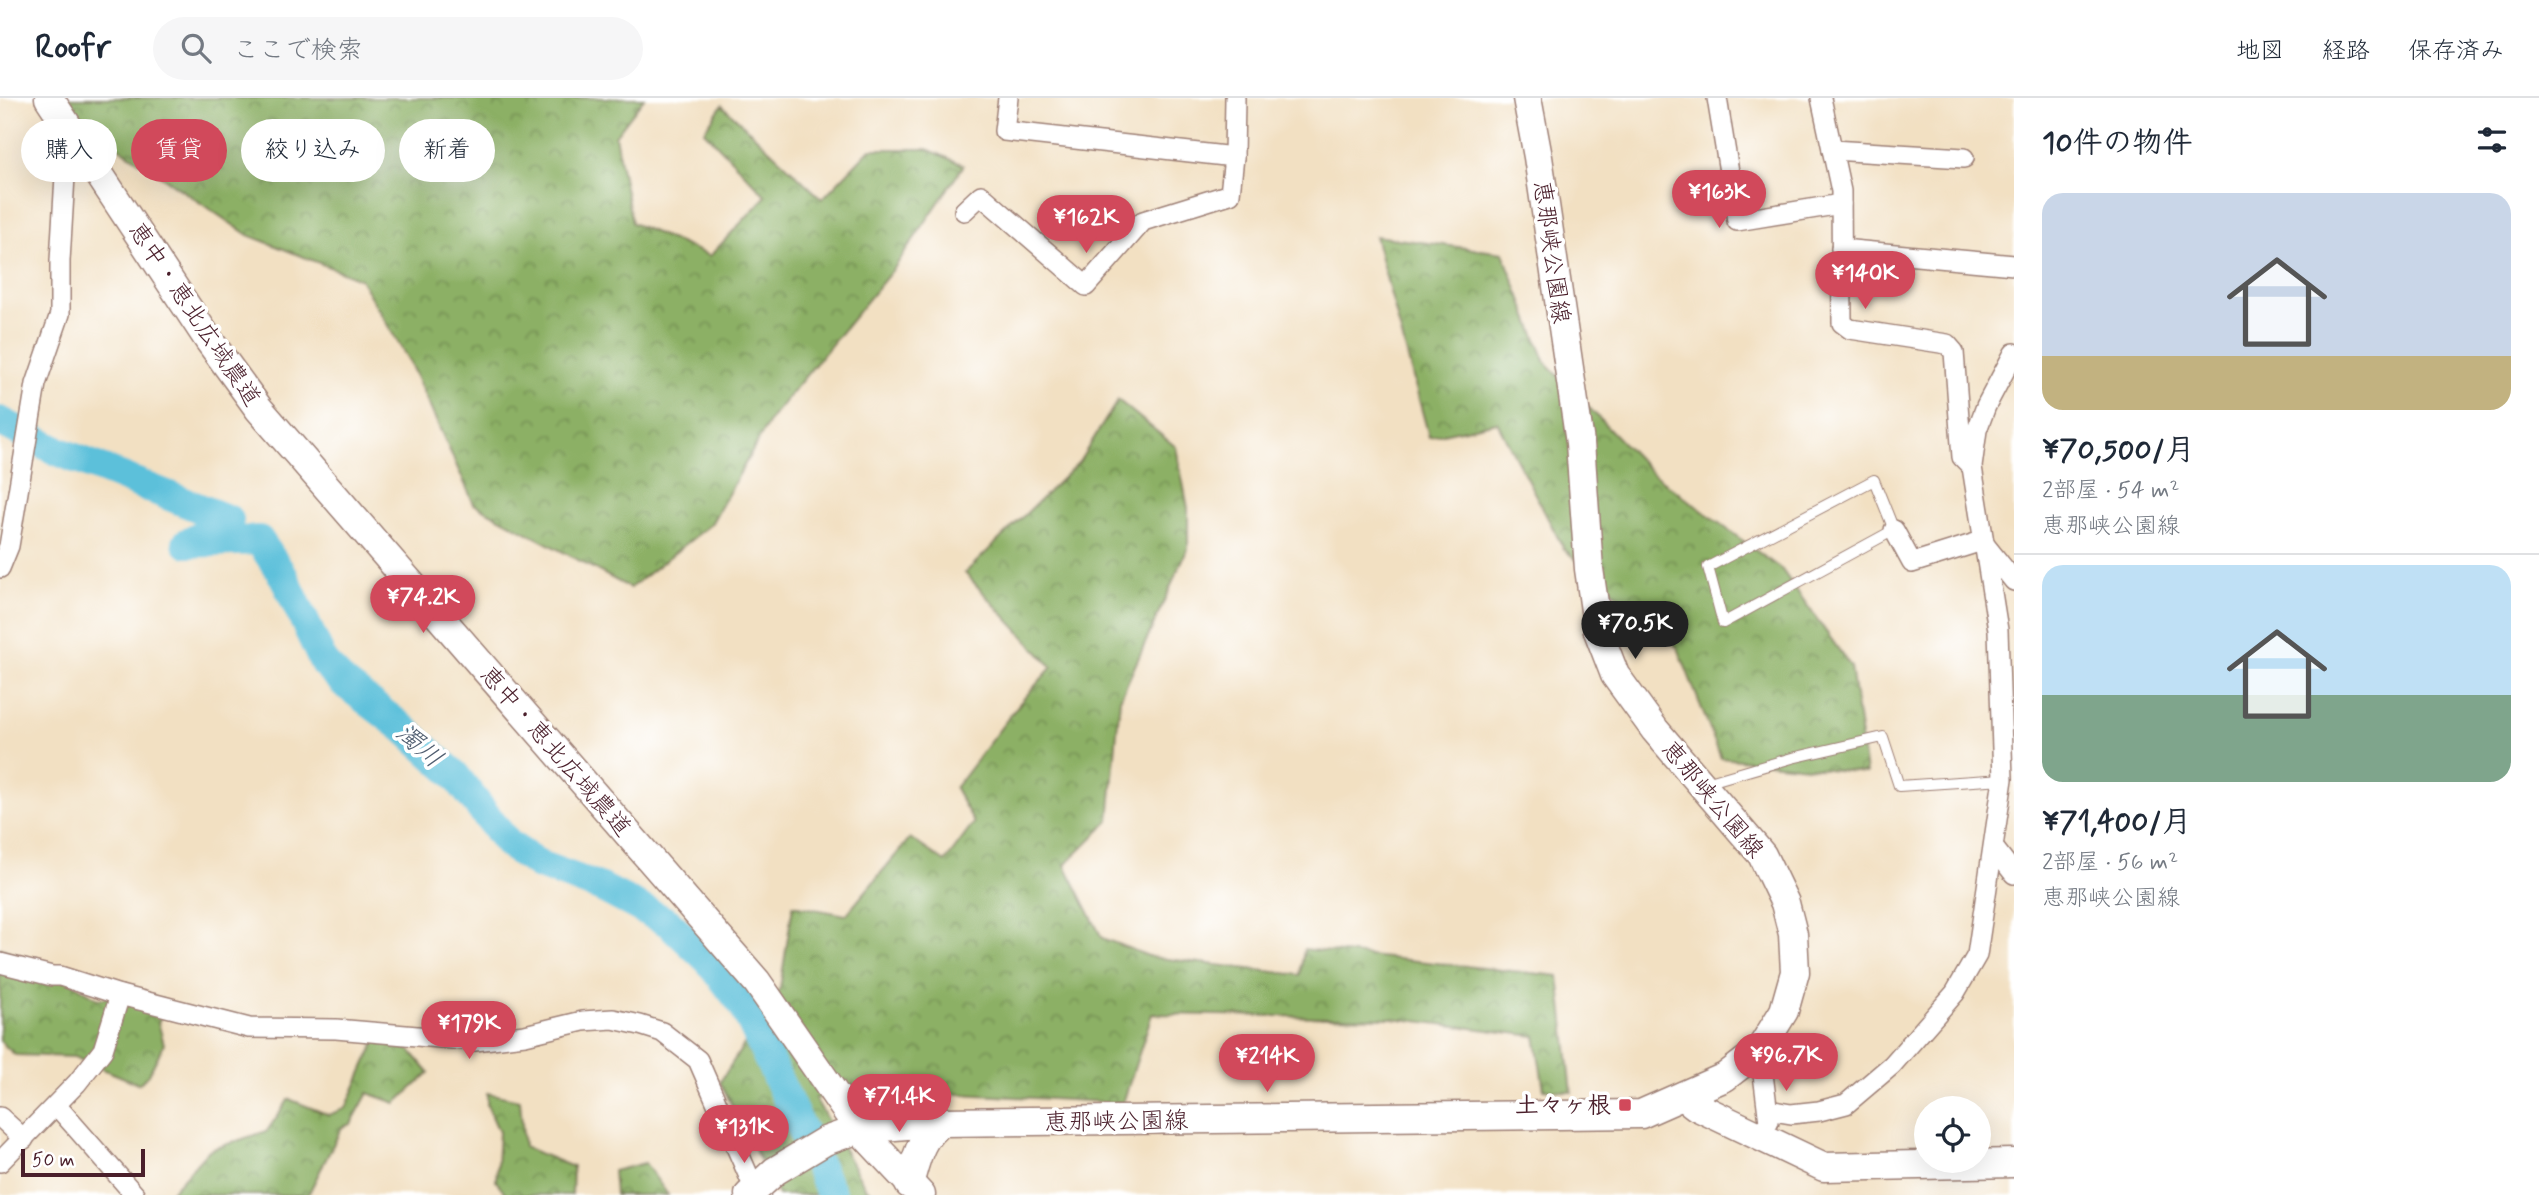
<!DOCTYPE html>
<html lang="ja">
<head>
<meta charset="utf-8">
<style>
  :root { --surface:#fff; --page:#f6f6f7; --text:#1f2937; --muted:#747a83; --line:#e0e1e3; --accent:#d1495b }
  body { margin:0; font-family:Mynerve,"Klee One",sans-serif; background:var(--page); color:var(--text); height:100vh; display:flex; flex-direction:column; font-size:26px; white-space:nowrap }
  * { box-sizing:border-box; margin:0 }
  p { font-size:23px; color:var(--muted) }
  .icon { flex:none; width:38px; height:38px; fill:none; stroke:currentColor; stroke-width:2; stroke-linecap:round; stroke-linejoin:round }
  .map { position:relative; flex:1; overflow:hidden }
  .panel { display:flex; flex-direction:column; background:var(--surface); width:525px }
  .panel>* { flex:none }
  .hud { position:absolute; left:21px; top:21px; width:665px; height:63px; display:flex; gap:14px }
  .controls { position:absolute; left:1914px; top:998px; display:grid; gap:14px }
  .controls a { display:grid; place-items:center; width:77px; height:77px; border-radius:50%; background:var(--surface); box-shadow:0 7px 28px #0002; font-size:35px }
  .scale { position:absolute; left:21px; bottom:18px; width:124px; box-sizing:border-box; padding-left:7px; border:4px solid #4a1f2b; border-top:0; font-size:19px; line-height:24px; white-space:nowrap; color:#4a1f2b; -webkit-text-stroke:5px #fff; paint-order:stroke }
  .price { position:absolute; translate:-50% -60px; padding:0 16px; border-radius:24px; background:var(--accent); color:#fff; font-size:23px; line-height:46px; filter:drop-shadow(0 2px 4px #0008) }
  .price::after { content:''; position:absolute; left:50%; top:42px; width:21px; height:16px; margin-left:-10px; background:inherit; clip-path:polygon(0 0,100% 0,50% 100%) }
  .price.current { background:#222; color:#fff }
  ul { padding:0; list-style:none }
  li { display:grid; align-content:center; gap:14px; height:371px; padding:0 28px }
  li+li { border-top:2px solid var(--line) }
  li span { display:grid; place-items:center; height:217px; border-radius:21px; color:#555 }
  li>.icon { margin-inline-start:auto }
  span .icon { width:126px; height:126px; fill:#fffc; stroke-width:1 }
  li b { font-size:30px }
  h2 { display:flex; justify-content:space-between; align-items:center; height:84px; padding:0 28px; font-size:30px }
  .tag { padding:0 24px; border-radius:32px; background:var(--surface); box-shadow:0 7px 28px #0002; font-size:24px; line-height:63px }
  .tag.current { background:var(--accent); color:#fff }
  header { display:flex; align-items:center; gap:42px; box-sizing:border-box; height:98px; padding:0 35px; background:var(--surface); border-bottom:2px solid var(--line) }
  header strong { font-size:33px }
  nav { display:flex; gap:38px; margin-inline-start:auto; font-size:24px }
  .search { width:490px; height:63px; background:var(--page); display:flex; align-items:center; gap:18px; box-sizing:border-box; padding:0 24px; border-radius:38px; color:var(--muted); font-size:26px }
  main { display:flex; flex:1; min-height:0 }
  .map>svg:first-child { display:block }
</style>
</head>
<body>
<header>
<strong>Roofr</strong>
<div class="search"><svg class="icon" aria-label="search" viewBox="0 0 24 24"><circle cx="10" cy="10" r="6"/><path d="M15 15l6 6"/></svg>ここで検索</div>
<nav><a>地図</a><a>経路</a><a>保存済み</a></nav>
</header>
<main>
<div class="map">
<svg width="2014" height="1097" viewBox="0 0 2014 1097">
  <defs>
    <pattern id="forest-crowns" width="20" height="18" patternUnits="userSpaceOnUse" patternTransform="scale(1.75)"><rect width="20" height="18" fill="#8cb065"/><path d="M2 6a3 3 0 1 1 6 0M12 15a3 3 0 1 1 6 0" fill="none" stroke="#748f53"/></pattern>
  </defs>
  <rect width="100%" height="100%" fill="#fff"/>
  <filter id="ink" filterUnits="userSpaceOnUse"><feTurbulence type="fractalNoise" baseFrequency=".0143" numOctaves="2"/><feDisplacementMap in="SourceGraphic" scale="14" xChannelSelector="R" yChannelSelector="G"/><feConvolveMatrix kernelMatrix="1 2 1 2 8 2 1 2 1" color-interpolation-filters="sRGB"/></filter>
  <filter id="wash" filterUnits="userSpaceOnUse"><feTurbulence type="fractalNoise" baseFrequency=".00686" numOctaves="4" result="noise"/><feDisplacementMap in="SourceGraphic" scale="28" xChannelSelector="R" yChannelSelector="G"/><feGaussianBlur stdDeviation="1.57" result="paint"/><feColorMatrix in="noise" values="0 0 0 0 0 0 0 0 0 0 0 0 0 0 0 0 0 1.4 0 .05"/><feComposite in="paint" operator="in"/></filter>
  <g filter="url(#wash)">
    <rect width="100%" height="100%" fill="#f2e0c2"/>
    <g fill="url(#forest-crowns)" stroke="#6b6848" stroke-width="2">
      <polygon points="62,0 644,0 615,38 632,125 710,158 766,98 704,33 722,7 822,101 870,51 927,51 964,67 895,169 771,320 711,426 630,490 474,406 409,263 360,181 248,137 80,23"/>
      <polygon points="1375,138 1503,155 1546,265 1652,375 1782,472 1851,569 1866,675 1721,660 1678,550 1564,451 1497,324 1429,339"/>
      <polygon points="1118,302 1176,349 1188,410 1188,450 1120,601 1109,723 1065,767 1102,840 1151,859 1300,877 1304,851 1559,878 1572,994 1544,991 1535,938 1392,920 1152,916 1123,1005 940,995 815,1000 865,1089 875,1097 778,1097 720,984 780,890 793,807 846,817 910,740 945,764 974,725 955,690 1019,606 1052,569 965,475 1079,364"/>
      <polygon points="0,850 47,869 98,901 141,894 170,905 158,924 164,946 149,976 139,986 74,959 15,957 0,943"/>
      <polygon points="376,942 409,951 429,975 396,1005 368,995 351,1026 342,1029 308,1097 168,1097 209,1052 267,1033 289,1001 329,1017 346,1010"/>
      <polygon points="487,995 520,1002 524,1049 573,1069 572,1097 507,1097 496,1083 499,1034 487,1007"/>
      <polygon points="645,1065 668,1097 615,1097 613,1073"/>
    </g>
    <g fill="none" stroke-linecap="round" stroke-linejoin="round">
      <polyline stroke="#5cc0da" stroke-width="30" points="0,323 55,352 229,422 187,445 259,442 284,479 324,565 344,585 403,630 455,677 508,746 539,767 602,790 669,825 710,864 743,907 832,1097"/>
    </g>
  </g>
  <g filter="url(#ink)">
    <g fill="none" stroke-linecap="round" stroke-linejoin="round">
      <defs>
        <g id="lane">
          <polygon points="1874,382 1894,432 1723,525 1708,469"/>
          <polyline points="1706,685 1792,660 1883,639 1899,688 2003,681"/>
        </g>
        <g id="street">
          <polyline points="1008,0 1004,33 1234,59"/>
          <polyline points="1717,0 1737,123 1841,106"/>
          <polyline points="1821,0 1841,93 1842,225 1850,231 1947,246 1954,254 1962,359 1971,368"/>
          <polyline points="1832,52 1964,60"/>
          <polyline points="964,113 981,97 1086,188 1143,123 1230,96 1234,59 1235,0"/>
          <polyline points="1841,151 2014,167"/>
          <polyline points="1894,432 1912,465 1982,443"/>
          <polyline points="1985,447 2014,483"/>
          <polyline points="0,470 9,448 36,286 60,216 60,163 68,27"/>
          <polyline points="1994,750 2014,776"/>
          <polyline points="0,865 52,878 60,878 120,897 249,930 336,931 475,943 525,937 583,923 613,921 640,927 662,934 698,962 754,1090"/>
          <polyline points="1760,952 1769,1024"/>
          <polyline points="56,1007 135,1097"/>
          <polyline points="1768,1012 1791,1016 1819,1013 1846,1006 1892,967 1955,895 1977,857 2003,681 1998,532 1972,369 1977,332 1986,308 2014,255"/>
          <polyline points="0,1019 24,1041"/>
          <polyline points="0,1064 77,985 103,952 120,897"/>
        </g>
        <g id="secondary">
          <polyline points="49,0 208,241 259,311 757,884 859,1031 921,1097"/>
          <polyline points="1683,998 1696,1008 1824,1069 2014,1065"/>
          <path d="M909,1086C916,1062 920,1038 942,1024"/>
          <polyline points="749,1097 775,1073 825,1043 859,1031 942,1024 1641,1016 1725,979 1760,952 1784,913 1795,874 1793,836 1785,805 1762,757 1655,632 1615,577 1598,533 1589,471 1580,345 1538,59 1527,0"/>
        </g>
      </defs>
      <use href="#lane" stroke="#9e8076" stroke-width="12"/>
      <use href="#street" stroke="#9e8076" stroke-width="22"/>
      <use href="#secondary" stroke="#9e8076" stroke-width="31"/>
      <use href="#lane" stroke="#fff" stroke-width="10"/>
      <use href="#street" stroke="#fff" stroke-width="19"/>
      <use href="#secondary" stroke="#fff" stroke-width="28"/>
    </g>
  </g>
  <rect fill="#d1495b" stroke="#fff" stroke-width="2.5" x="1618" y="1000" width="14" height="14" rx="3.5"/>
  <g text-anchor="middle" stroke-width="7" stroke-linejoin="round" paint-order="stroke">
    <g font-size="24" fill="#4a1f2b" stroke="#fff">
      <text transform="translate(1552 154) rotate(82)" y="8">恵那峡公園線</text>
      <text transform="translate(195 216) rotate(56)" y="8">恵中・恵北広域農道</text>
      <text transform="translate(556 653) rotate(49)" y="8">恵中・恵北広域農道</text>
      <text transform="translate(1713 701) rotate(50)" y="8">恵那峡公園線</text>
      <text transform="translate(1116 1023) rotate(-1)" y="8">恵那峡公園線</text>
    </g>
    <g font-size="24" font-weight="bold" fill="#4a1f2b" stroke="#fff" text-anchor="end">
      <text x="1611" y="1015">土々ヶ根</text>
    </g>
    <g font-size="26" font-style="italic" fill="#515f71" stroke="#fff">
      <text transform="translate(420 647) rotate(41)" y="9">濁川</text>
    </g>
  </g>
</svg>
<div class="controls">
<a><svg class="icon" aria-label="locate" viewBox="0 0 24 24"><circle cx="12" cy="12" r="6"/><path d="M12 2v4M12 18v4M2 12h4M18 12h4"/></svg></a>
</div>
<div class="scale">50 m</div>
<b class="price" style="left:1719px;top:132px">¥163K</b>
<b class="price" style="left:1086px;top:157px">¥162K</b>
<b class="price" style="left:1865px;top:213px">¥140K</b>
<b class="price" style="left:423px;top:537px">¥74.2K</b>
<b class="price current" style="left:1635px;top:563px">¥70.5K</b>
<b class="price" style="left:469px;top:963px">¥179K</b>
<b class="price" style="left:1786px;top:995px">¥96.7K</b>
<b class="price" style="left:1267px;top:996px">¥214K</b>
<b class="price" style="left:899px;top:1036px">¥71.4K</b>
<b class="price" style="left:744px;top:1067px">¥131K</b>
<div class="hud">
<a class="tag">購入</a>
<a class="tag current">賃貸</a>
<a class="tag">絞り込み</a>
<a class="tag">新着</a>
</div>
</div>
<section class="panel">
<h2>10件の物件<svg class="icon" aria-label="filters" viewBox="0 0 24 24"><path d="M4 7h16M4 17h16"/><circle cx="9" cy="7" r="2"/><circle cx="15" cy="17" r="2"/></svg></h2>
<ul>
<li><span style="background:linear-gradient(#c9d6e8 75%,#c2b280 0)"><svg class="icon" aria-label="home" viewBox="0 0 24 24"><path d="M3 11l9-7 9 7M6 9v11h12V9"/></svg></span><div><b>¥70,500/月</b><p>2部屋 · 54 m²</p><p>恵那峡公園線</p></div></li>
<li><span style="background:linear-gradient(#bfe0f5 60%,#7fa58c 0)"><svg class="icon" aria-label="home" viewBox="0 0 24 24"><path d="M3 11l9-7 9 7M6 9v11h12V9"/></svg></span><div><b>¥71,400/月</b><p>2部屋 · 56 m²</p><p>恵那峡公園線</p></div></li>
</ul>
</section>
</main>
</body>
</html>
